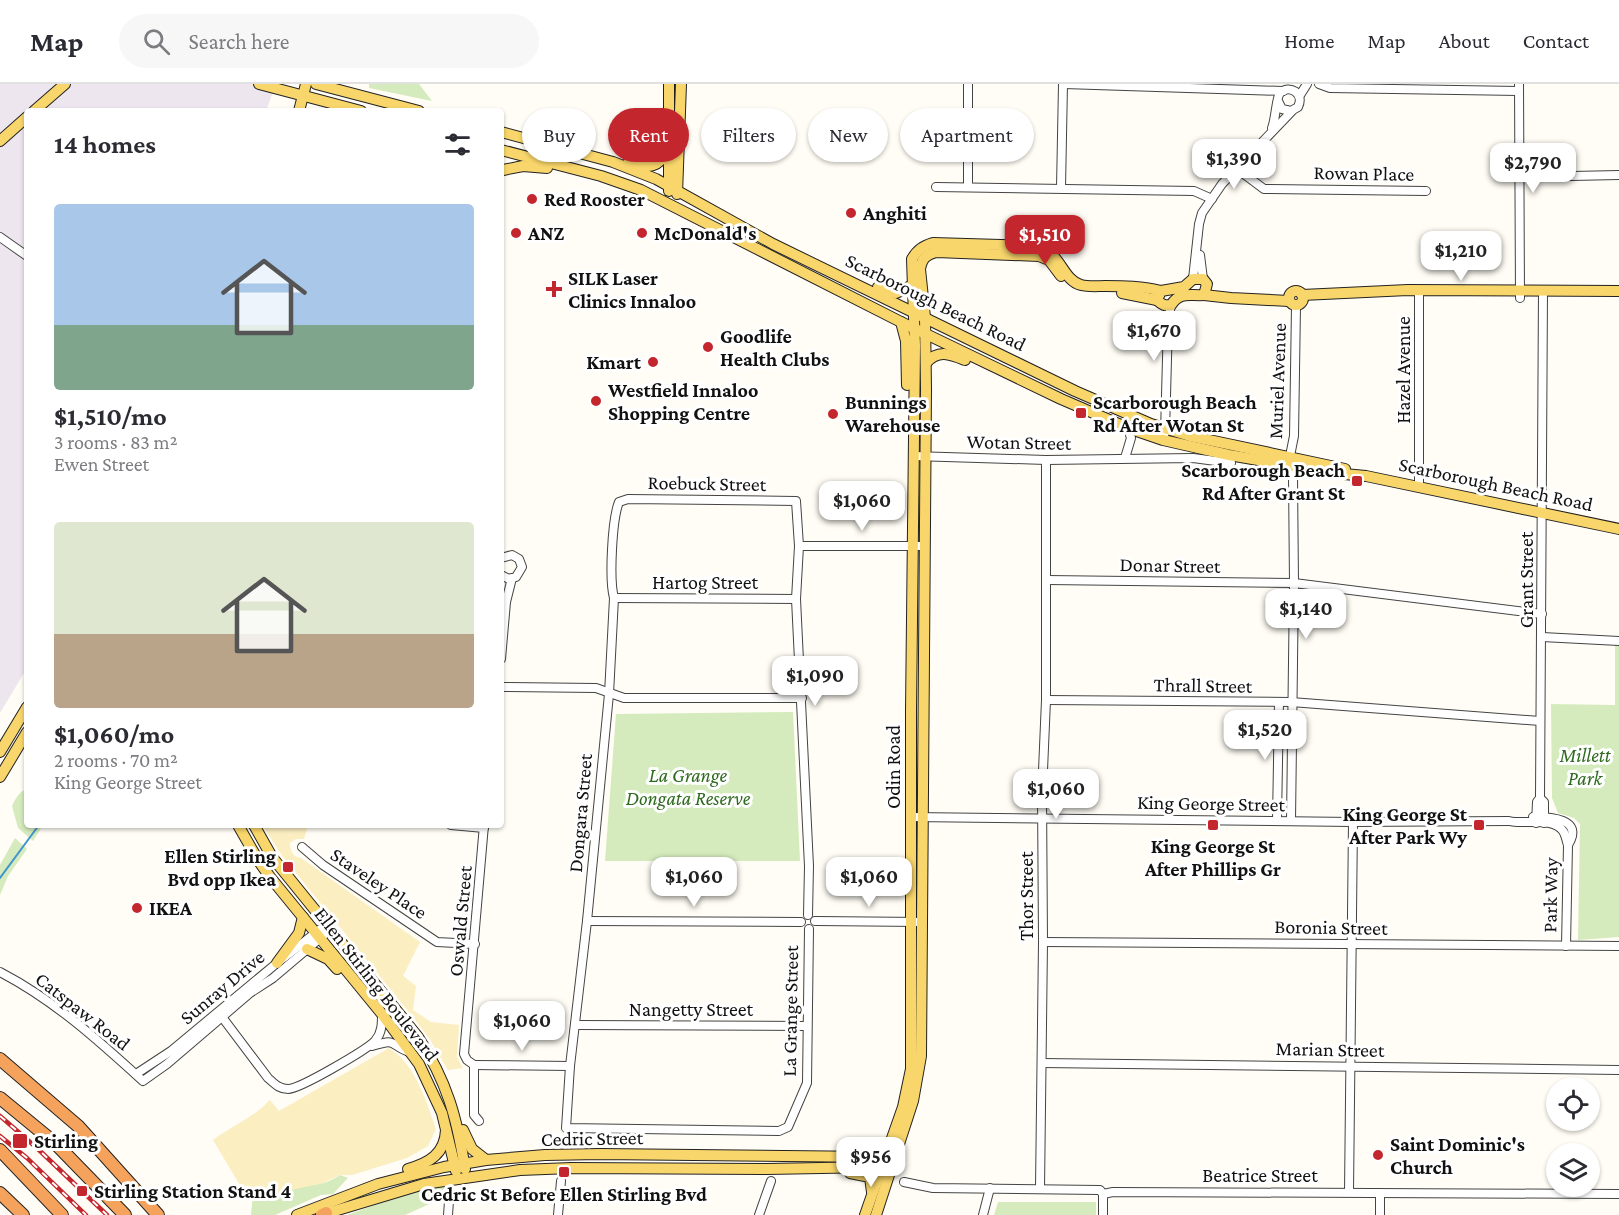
<!DOCTYPE html>
<html lang="en">
<head>
<meta charset="utf-8">
<style>
  :root { --surface:#fff; --page:#f7f7f7; --text:#2b2b33; --muted:#7c7c81; --line:#e1e1e2; --accent:#c4262e }
  body { margin:0; font-family:"Crimson Pro",serif; background:var(--page); color:var(--text); height:100vh; display:flex; flex-direction:column; font-size:22px; white-space:nowrap }
  * { box-sizing:border-box; margin:0 }
  p { font-size:20px; color:var(--muted) }
  .icon { flex:none; width:33px; height:33px; fill:none; stroke:currentColor; stroke-width:2; stroke-linecap:round; stroke-linejoin:round }
  .map { position:relative; flex:1; overflow:hidden }
  .panel { position:absolute; left:24px; top:24px; width:480px; height:720px; display:flex; flex-direction:column; background:var(--surface); border-radius:6px; box-shadow:0 2px 4px #0004 }
  .panel>* { flex:none }
  .banner { position:absolute; left:522px; top:24px; width:570px; height:54px; display:flex; gap:12px }
  .buttons { position:absolute; left:1546px; top:993px; display:grid; gap:12px }
  .buttons a { display:grid; place-items:center; width:54px; height:54px; border-radius:50%; background:var(--surface); box-shadow:0 2px 4px #0004; font-size:30px }
  .price { position:absolute; translate:-50% -51px; padding:0 14px; border-radius:12px; background:#fff; color:#222; font-size:20px; line-height:39px; filter:drop-shadow(0 2px 3px #0008) }
  .price::after { content:''; position:absolute; left:50%; top:36px; width:18px; height:14px; margin-left:-9px; background:inherit; clip-path:polygon(0 0,100% 0,50% 100%) }
  .price.on { background:var(--accent); color:#fff }
  ul { padding:0; list-style:none }
  li { display:grid; align-content:center; gap:12px; height:318px; padding:0 30px }
  li span { display:grid; place-items:center; height:186px; border-radius:6px; color:#555 }
  li>.icon { margin-inline-start:auto }
  span .icon { width:108px; height:108px; fill:#fffc; stroke-width:1 }
  li b { font-size:26px }
  h2 { display:flex; justify-content:space-between; align-items:center; height:72px; padding:0 30px; font-size:26px }
  .tag { padding:0 21px; border-radius:27px; background:var(--surface); box-shadow:0 2px 4px #0004; font-size:21px; line-height:54px }
  .tag.on { background:var(--accent); color:#fff }
  header { display:flex; align-items:center; gap:36px; box-sizing:border-box; height:84px; padding:0 30px; background:var(--surface); border-bottom:2px solid var(--line) }
  header strong { font-size:28px }
  nav { display:flex; gap:33px; margin-inline-start:auto; font-size:21px }
  .search { width:420px; height:54px; background:var(--page); display:flex; align-items:center; gap:15px; box-sizing:border-box; padding:0 21px; border-radius:33px; color:var(--muted); font-size:22px }
  .map>svg:first-child { display:block }
</style>
</head>
<body>
<header>
<strong>Map</strong>
<div class="search"><svg class="icon" aria-label="search" viewBox="0 0 24 24"><circle cx="10" cy="10" r="6"/><path d="M15 15l6 6"/></svg>Search here</div>
<nav><a>Home</a><a>Map</a><a>About</a><a>Contact</a></nav>
</header>
<div class="map">
<svg width="1619" height="1131" viewBox="0 0 1619 1131">
  <rect width="100%" height="100%" fill="#fffdf5"/>
  <polygon fill="#eee6ef" points="0,0 276,0 266,27 27,27 27,584 0,629"/>
  <g fill="#d5ebbd">
    <polygon points="369,0 419,0 432,17 369,4"/>
    <polygon points="1615,561 1619,562 1619,853 1578,856 1580,740 1574,734 1558,729 1552,714 1551,620 1615,621"/>
    <polygon points="793,628 800,777 605,777 616,630"/>
    <path d="M27,705V741H43L33,757L18,744L12,722C15,716 19,707 27,705Z"/>
    <polygon points="15,754 27,765 8,792 0,811 0,781"/>
    <path d="M340,1091L348,1094L333,1110L321,1111L275,1131H251L253,1110C273,1098 301,1105 323,1099C329,1098 335,1094 340,1091Z"/>
    <polygon points="447,1100 434,1118 405,1131 347,1131 415,1107"/>
    <polygon points="998,1118 1096,1118 1096,1131 994,1131"/>
  </g>
  <g fill="#fbeec1">
    <path d="M262,741H308L304,755H296L290,759C290,767 293,773 301,774L420,858L403,892L416,902L413,926L431,938L459,941L457,973L463,984L448,986L429,954L413,933L283,773Z"/>
    <path d="M389,964C416,981 426,1017 436,1045L428,1062L407,1074L352,1091H340L323,1099L278,1109L276,1104H269L259,1106L247,1113L213,1056C233,1041 253,1034 270,1016L279,1027Z"/>
  </g>
  <g fill="none" stroke-linecap="round" stroke-linejoin="round">
    <polyline stroke="#3f96cf" stroke-width="2" points="0,794 39,741"/>
    <defs>
      <g id="minor">
        <polyline points="1064,0 1283,7"/>
        <polyline points="1319,0 1330,4 1519,7"/>
        <polyline points="1519,0 1520,214"/>
        <polyline points="1300,11 1307,0"/>
        <path d="M1272,44C1276,34 1276,14 1280,9C1289,0 1305,9 1298,23L1291,27L1282,25L1278,17"/>
        <polyline points="1236,84 1264,105 1426,107"/>
        <polyline points="1520,93 1619,91"/>
        <polyline points="936,103 1194,107 1212,115"/>
        <polyline points="968,103 968,0"/>
        <polyline points="1061,104 1063,0"/>
        <polyline points="0,153 27,172"/>
        <polyline points="1200,171 1203,195"/>
        <polyline points="1193,195 1199,140 1202,129 1222,100 1292,27"/>
        <polyline points="1419,206 1419,402"/>
        <polyline points="1165,349 1168,237 1171,221"/>
        <polyline points="913,372 1046,376 1193,374 1231,379"/>
        <polyline points="1290,372 1294,352 1296,222"/>
        <polyline points="1125,374 1131,354 1128,344"/>
        <polyline points="799,462 925,462"/>
        <polyline points="501,474 512,471 519,475 522,483 516,493 509,495 501,491"/>
        <polyline points="1047,496 1294,499 1542,530"/>
        <polyline points="614,514 796,515"/>
        <polyline points="1542,553 1619,557"/>
        <polyline points="501,575 506,518 512,494"/>
        <polyline points="501,603 596,604 624,614 802,614"/>
        <polyline points="1046,616 1291,618 1540,637"/>
        <polyline points="1540,714 1544,718 1544,739"/>
        <path d="M911,733L1353,738L1509,737C1524,741 1553,732 1563,747C1566,751 1566,756 1568,761L1566,862"/>
        <path d="M1533,733C1549,733 1585,734 1568,761"/>
        <polyline points="1277,737 1279,618"/>
        <polyline points="1291,737 1294,499 1293,393 1295,378"/>
        <polyline points="1536,739 1537,718 1540,714 1543,207"/>
        <polyline points="451,741 484,744"/>
        <polyline points="302,763 323,781 437,858 475,860"/>
        <path d="M808,831L809,782L796,515L799,462L796,417L628,415L619,418C612,435 609,496 614,514L609,610L587,837L570,982L566,1044L779,1047L788,1043L807,999L809,845"/>
        <polyline points="587,837 801,838"/>
        <polyline points="815,837 922,838"/>
        <polyline points="1043,858 1619,862"/>
        <path d="M0,888C54,916 98,956 143,997L167,980L250,909L273,894L331,845"/>
        <path d="M219,929L268,994C275,1000 279,1005 288,1005C300,1005 366,966 375,957C382,949 382,940 382,930"/>
        <polyline points="576,941 807,942"/>
        <path d="M372,962C398,954 388,960 409,968"/>
        <polyline points="1042,979 1619,986"/>
        <polyline points="474,981 570,982"/>
        <polyline points="136,990 171,967 277,879 327,840"/>
        <polyline points="479,1037 474,1031 474,981 467,976 464,970 484,741"/>
        <polyline points="904,1098 933,1104 1100,1106 1103,1110"/>
        <polyline points="1040,1105 1043,858 1042,710 1046,616 1046,376"/>
        <polyline points="1349,1108 1353,738"/>
        <polyline points="1103,1110 1113,1108 1619,1110"/>
        <polyline points="448,1131 449,1117"/>
        <polyline points="558,1131 561,1097"/>
        <polyline points="759,1131 771,1097"/>
        <polyline points="983,1131 990,1104"/>
        <polyline points="1103,1131 1103,1110"/>
        <polyline points="1380,1131 1380,1109"/>
      </g>
      <g id="major">
        <polyline points="259,0 361,27"/>
        <polyline points="316,0 419,27"/>
        <polyline points="669,0 669,107"/>
        <polyline points="34,27 65,0"/>
        <polyline points="299,27 306,0"/>
        <polyline points="501,48 613,78 656,95 773,160 1075,307 1151,340 1190,352 1345,385"/>
        <polyline points="0,57 27,33"/>
        <polyline points="501,66 601,92 641,106 901,238 1061,315 1128,344 1163,356 1229,371 1333,389 1366,392 1619,445"/>
        <path d="M628,79C649,83 657,86 668,66"/>
        <polyline points="503,86 523,82 547,84"/>
        <polyline points="677,110 681,0"/>
        <path d="M1193,195H1203L1207,200L1204,211C1189,212 1180,207 1171,221C1165,222 1162,221 1157,216L1161,207L1184,203Z"/>
        <polyline points="878,203 896,209 913,201"/>
        <circle cx="1296" cy="214" r="7"/>
        <polyline points="1122,209 1157,216"/>
        <polyline points="1204,211 1231,214 1289,217"/>
        <polyline points="1302,211 1408,206 1619,207"/>
        <polyline points="901,238 906,257 907,301"/>
        <path d="M926,279C938,265 950,270 965,276"/>
        <polyline points="0,668 27,623"/>
        <polyline points="0,693 27,648"/>
        <polyline points="238,741 258,776 270,793 382,930 419,980 442,1029 456,1087"/>
        <path d="M254,741L272,773L418,953C447,997 457,1034 465,1085"/>
        <polyline points="307,865 328,875 337,885"/>
        <polyline points="277,879 299,849 303,833"/>
        <polyline points="463,1046 472,1065 486,1076"/>
        <path d="M408,1085C429,1079 445,1070 446,1046"/>
        <polyline points="850,1089 870,1093 872,1108"/>
        <polyline points="297,1131 378,1100 444,1083 486,1076 545,1071 600,1070 875,1073 890,1071"/>
        <polyline points="321,1131 424,1100 520,1086 571,1084 767,1085 875,1083 889,1085"/>
        <path d="M865,1131L903,1023L911,985V626L915,262L912,175C917,166 923,162 933,159L1037,162C1061,168 1062,196 1081,201C1089,203 1097,202 1105,202C1123,202 1143,202 1161,207"/>
        <path d="M876,1131L913,1017L921,972L926,305L925,233L920,185C922,174 926,171 936,168L1039,172L1049,176L1061,192"/>
      </g>
      <g id="highway">
        <polyline points="0,975 78,1042 158,1131"/>
        <polyline points="0,1014 56,1060 125,1131"/>
        <polyline points="0,1066 62,1131"/>
        <polyline points="0,1109 23,1131"/>
        <polyline points="322,1131 326,1129"/>
      </g>
    </defs>
    <use href="#minor" stroke="#444" stroke-width="10"/>
    <use href="#major" stroke="#222" stroke-width="12"/>
    <use href="#highway" stroke="#222" stroke-width="14"/>
    <use href="#minor" stroke="#fff" stroke-width="8"/>
    <use href="#major" stroke="#f9d66b" stroke-width="10"/>
    <use href="#highway" stroke="#f5a25d" stroke-width="12"/>
    <defs>
      <g id="rail">
        <polyline points="0,1032 38,1065 107,1131"/>
        <polyline points="0,1052 27,1074 86,1131"/>
      </g>
    </defs>
    <use href="#rail" stroke="#c4262e" stroke-width="4.5"/>
    <use href="#rail" stroke="#fff" stroke-width="2" stroke-dasharray="7" stroke-linecap="butt"/>
  </g>
  <g fill="#c4262e" stroke="#fff" stroke-width="2">
    <circle cx="532" cy="115" r="6"/>
    <circle cx="851" cy="129" r="6"/>
    <circle cx="516" cy="149" r="6"/>
    <circle cx="642" cy="149" r="6"/>
    <path d="M551 196h6v6h6v6h-6v6h-6v-6h-6v-6h6z"/>
    <circle cx="708" cy="263" r="6"/>
    <circle cx="653" cy="278" r="6"/>
    <circle cx="596" cy="317" r="6"/>
    <rect x="1075" y="323" width="12" height="12" rx="3"/>
    <circle cx="833" cy="330" r="6"/>
    <rect x="1351" y="391" width="12" height="12" rx="3"/>
    <rect x="1207" y="735" width="12" height="12" rx="3"/>
    <rect x="1473" y="735" width="12" height="12" rx="3"/>
    <rect x="282" y="777" width="12" height="12" rx="3"/>
    <circle cx="137" cy="824" r="6"/>
    <rect x="12" y="1049" width="16" height="16" rx="3"/>
    <circle cx="1378" cy="1071" r="6"/>
    <rect x="558" y="1082" width="12" height="12" rx="3"/>
    <rect x="76" y="1101" width="12" height="12" rx="3"/>
  </g>
  <g text-anchor="middle" stroke-width="6" stroke-linejoin="round" paint-order="stroke">
    <g font-size="20" fill="#111" stroke="#fff">
      <text transform="translate(1364 89) rotate(1)" y="7">Rowan Place</text>
      <text transform="translate(936 218) rotate(26)" y="7">Scarborough Beach Road</text>
      <text transform="translate(1403 286) rotate(-90)" y="7">Hazel Avenue</text>
      <text transform="translate(1277 297) rotate(-88)" y="7">Muriel Avenue</text>
      <text transform="translate(1019 358) rotate(1)" y="7">Wotan Street</text>
      <text transform="translate(707 399) rotate(1)" y="7">Roebuck Street</text>
      <text transform="translate(1496 400) rotate(12)" y="7">Scarborough Beach Road</text>
      <text transform="translate(1170 481) rotate(1)" y="7">Donar Street</text>
      <text transform="translate(1526 496) rotate(-90)" y="7">Grant Street</text>
      <text x="705" y="505">Hartog Street</text>
      <text transform="translate(1203 601) rotate(1)" y="7">Thrall Street</text>
      <text transform="translate(893 683) rotate(-90)" y="7">Odin Road</text>
      <text transform="translate(1211 719) rotate(1)" y="7">King George Street</text>
      <text transform="translate(580 729) rotate(-85)" y="7">Dongara Street</text>
      <text transform="translate(379 799) rotate(34)" y="7">Staveley Place</text>
      <text transform="translate(1550 811) rotate(-89)" y="7">Park Way</text>
      <text transform="translate(1026 812) rotate(-90)" y="7">Thor Street</text>
      <text transform="translate(460 837) rotate(-85)" y="7">Oswald Street</text>
      <text transform="translate(1331 843) rotate(1)" y="7">Boronia Street</text>
      <text transform="translate(377 900) rotate(52)" y="7">Ellen Stirling Boulevard</text>
      <text transform="translate(222 903) rotate(-40)" y="7">Sunray Drive</text>
      <text x="691" y="932">Nangetty Street</text>
      <text transform="translate(83 927) rotate(38)" y="7">Catspaw Road</text>
      <text transform="translate(790 927) rotate(-89)" y="7">La Grange Street</text>
      <text transform="translate(1330 965) rotate(1)" y="7">Marian Street</text>
      <text transform="translate(592 1054) rotate(-1)" y="7">Cedric Street</text>
      <text x="1260" y="1098">Beatrice Street</text>
    </g>
    <g font-size="20" font-weight="bold" fill="#111" stroke="#fff" text-anchor="start">
      <text x="544" y="122">Red Rooster</text>
      <text x="863" y="136">Anghiti</text>
      <text x="528" y="156">ANZ</text>
      <text x="654" y="156">McDonald's</text>
      <text x="568" y="201">SILK Laser<tspan x="568" dy="23">Clinics Innaloo</tspan></text>
      <text x="720" y="259">Goodlife<tspan x="720" dy="23">Health Clubs</tspan></text>
      <text x="641" y="285" text-anchor="end">Kmart</text>
      <text x="608" y="313">Westfield Innaloo<tspan x="608" dy="23">Shopping Centre</tspan></text>
      <text x="845" y="325">Bunnings<tspan x="845" dy="23">Warehouse</tspan></text>
      <text x="1093" y="325">Scarborough Beach<tspan x="1093" dy="23">Rd After Wotan St</tspan></text>
      <text x="1345" y="393" text-anchor="end">Scarborough Beach<tspan x="1345" dy="23">Rd After Grant St</tspan></text>
      <text x="1467" y="737" text-anchor="end">King George St<tspan x="1467" dy="23">After Park Wy</tspan></text>
      <text x="1213" y="769" text-anchor="middle">King George St<tspan x="1213" dy="23">After Phillips Gr</tspan></text>
      <text x="276" y="779" text-anchor="end">Ellen Stirling<tspan x="276" dy="23">Bvd opp Ikea</tspan></text>
      <text x="149" y="831">IKEA</text>
      <text x="34" y="1064">Stirling</text>
      <text x="1390" y="1067">Saint Dominic's<tspan x="1390" dy="23">Church</tspan></text>
      <text x="94" y="1114">Stirling Station Stand 4</text>
      <text x="564" y="1117" text-anchor="middle">Cedric St Before Ellen Stirling Bvd</text>
    </g>
    <g font-size="20" font-style="italic" fill="#2f6b1f" stroke="#fff">
      <text x="1585" y="678">Millett<tspan x="1585" dy="23">Park</tspan></text>
      <text x="688" y="698">La Grange<tspan x="688" dy="23">Dongata Reserve</tspan></text>
    </g>
  </g>
</svg>
<div class="buttons">
<a><svg class="icon" aria-label="locate" viewBox="0 0 24 24"><circle cx="12" cy="12" r="6"/><path d="M12 2v4M12 18v4M2 12h4M18 12h4"/></svg></a>
<a><svg class="icon" aria-label="layers" viewBox="0 0 24 24"><path d="M12 4l9 5-9 5-9-5zM3 14l9 5 9-5"/></svg></a>
</div>
<b class="price" style="left:1234px;top:106px">$1,390</b>
<b class="price" style="left:1533px;top:110px">$2,790</b>
<b class="price on" style="left:1045px;top:182px">$1,510</b>
<b class="price" style="left:1461px;top:198px">$1,210</b>
<b class="price" style="left:1154px;top:278px">$1,670</b>
<b class="price" style="left:862px;top:448px">$1,060</b>
<b class="price" style="left:1306px;top:556px">$1,140</b>
<b class="price" style="left:815px;top:623px">$1,090</b>
<b class="price" style="left:1265px;top:677px">$1,520</b>
<b class="price" style="left:1056px;top:736px">$1,060</b>
<b class="price" style="left:694px;top:824px">$1,060</b>
<b class="price" style="left:869px;top:824px">$1,060</b>
<b class="price" style="left:522px;top:968px">$1,060</b>
<b class="price" style="left:871px;top:1104px">$956</b>
<div class="banner">
<a class="tag">Buy</a>
<a class="tag on">Rent</a>
<a class="tag">Filters</a>
<a class="tag">New</a>
<a class="tag">Apartment</a>
</div>
<section class="panel">
<h2>14 homes<svg class="icon" aria-label="filters" viewBox="0 0 24 24"><path d="M4 7h16M4 17h16"/><circle cx="9" cy="7" r="2"/><circle cx="15" cy="17" r="2"/></svg></h2>
<ul>
<li><span style="background:linear-gradient(#a9c7e8 65%,#7fa58c 0)"><svg class="icon" aria-label="home" viewBox="0 0 24 24"><path d="M3 11l9-7 9 7M6 9v11h12V9"/></svg></span><div><b>$1,510/mo</b><p>3 rooms · 83 m²</p><p>Ewen Street</p></div></li>
<li><span style="background:linear-gradient(#dfe7d0 60%,#b9a48a 0)"><svg class="icon" aria-label="home" viewBox="0 0 24 24"><path d="M3 11l9-7 9 7M6 9v11h12V9"/></svg></span><div><b>$1,060/mo</b><p>2 rooms · 70 m²</p><p>King George Street</p></div></li>
</ul>
</section>
</div>
</body>
</html>
